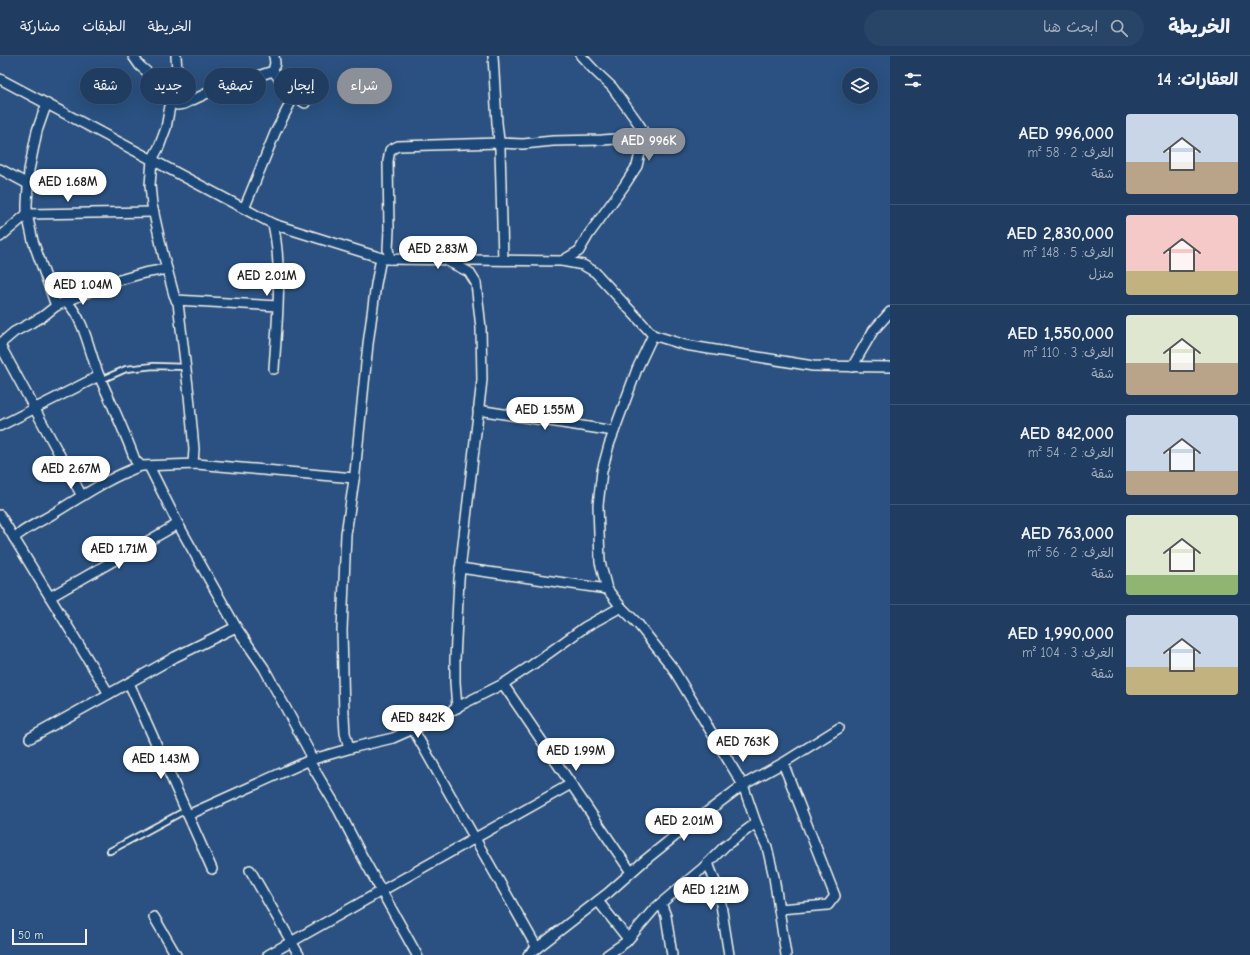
<!DOCTYPE html>
<html lang="ar">
<head>
<meta charset="utf-8">
<style>
  :root { --surface:#203d61; --page:#284467; --text:#f1f3f6; --muted:#a2aebd; --line:#3d5676; --accent:#8c9099 }
  body { margin:0; font-family:"Comic Neue","Playpen Sans Arabic",sans-serif; background:var(--page); color:var(--text); direction:rtl; height:100vh; display:flex; flex-direction:column; font-size:15px; white-space:nowrap }
  * { box-sizing:border-box; margin:0 }
  p { font-size:13px; color:var(--muted) }
  .icon { flex:none; width:22px; height:22px; fill:none; stroke:currentColor; stroke-width:2; stroke-linecap:round; stroke-linejoin:round }
  .map { position:relative; flex:1; overflow:hidden; direction:ltr }
  .details { display:flex; flex-direction:column; background:var(--surface); width:360px }
  .details>* { flex:none }
  .top-card { position:absolute; left:12px; top:12px; width:380px; height:36px; direction:rtl; display:flex; gap:8px }
  .fabs { position:absolute; left:842px; top:12px; display:grid; gap:8px }
  .fabs a { display:grid; place-items:center; width:36px; height:36px; border-radius:50%; background:var(--surface); box-shadow:0 4px 16px #0002,0 0 0 1px var(--line); font-size:20px }
  .scale { position:absolute; left:12px; bottom:10px; width:75px; box-sizing:border-box; padding-left:4px; border:2px solid #f4f1e8; border-top:0; font-size:11px; line-height:14px; white-space:nowrap; color:#f4f1e8; -webkit-text-stroke:3px #1f4a7a; paint-order:stroke }
  .price { position:absolute; translate:-50% -34px; padding:0 9px; border-radius:14px; background:#fff; color:#222; font-size:13px; line-height:26px; filter:drop-shadow(0 1px 2px #0008) }
  .price::after { content:''; position:absolute; left:50%; top:24px; width:12px; height:9px; margin-left:-6px; background:inherit; clip-path:polygon(0 0,100% 0,50% 100%) }
  .price.on { background:var(--accent); color:#fff }
  ul { padding:0; list-style:none }
  li { display:flex; align-items:center; gap:12px; height:100px; padding:0 12px }
  li+li { border-top:1px solid var(--line) }
  li span { display:grid; place-items:center; flex:none; width:112px; height:80px; border-radius:4px; color:#555 }
  li>.icon { margin-inline-start:auto }
  span .icon { width:48px; height:48px; fill:#fffc; stroke-width:1 }
  li b { font-size:17px }
  h2 { display:flex; justify-content:space-between; align-items:center; height:48px; padding:0 12px; font-size:17px }
  .chip { padding:0 14px; border-radius:18px; background:var(--surface); box-shadow:0 4px 16px #0002,0 0 0 1px var(--line); font-size:14px; line-height:36px }
  .chip.on { background:var(--accent); color:#fff }
  header { display:flex; align-items:center; gap:24px; box-sizing:border-box; height:56px; padding:0 20px; background:var(--surface); border-bottom:1px solid var(--line) }
  header strong { font-size:19px }
  nav { display:flex; gap:22px; margin-inline-start:auto; font-size:14px }
  .search { width:280px; height:36px; background:var(--page); display:flex; align-items:center; gap:10px; box-sizing:border-box; padding:0 14px; border-radius:22px; color:var(--muted); font-size:15px }
  main { display:flex; flex:1; min-height:0 }
  .map>svg:first-child { display:block }
</style>
</head>
<body>
<header>
<strong>الخريطة</strong>
<div class="search"><svg class="icon" aria-label="search" viewBox="0 0 24 24"><circle cx="10" cy="10" r="6"/><path d="M15 15l6 6"/></svg>ابحث هنا</div>
<nav><a>الخريطة</a><a>الطبقات</a><a>مشاركة</a></nav>
</header>
<main>
<section class="details">
<h2>العقارات: 14<svg class="icon" aria-label="filters" viewBox="0 0 24 24"><path d="M4 7h16M4 17h16"/><circle cx="9" cy="7" r="2"/><circle cx="15" cy="17" r="2"/></svg></h2>
<ul>
<li><span style="background:linear-gradient(#c9d6e8 60%,#b9a48a 0)"><svg class="icon" aria-label="home" viewBox="0 0 24 24"><path d="M3 11l9-7 9 7M6 9v11h12V9"/></svg></span><div><b>AED 996,000</b><p>الغرف: 2 · 58 m²</p><p>شقة</p></div></li>
<li><span style="background:linear-gradient(#f6c9c9 70%,#c2b280 0)"><svg class="icon" aria-label="home" viewBox="0 0 24 24"><path d="M3 11l9-7 9 7M6 9v11h12V9"/></svg></span><div><b>AED 2,830,000</b><p>الغرف: 5 · 148 m²</p><p>منزل</p></div></li>
<li><span style="background:linear-gradient(#dfe7d0 60%,#b9a48a 0)"><svg class="icon" aria-label="home" viewBox="0 0 24 24"><path d="M3 11l9-7 9 7M6 9v11h12V9"/></svg></span><div><b>AED 1,550,000</b><p>الغرف: 3 · 110 m²</p><p>شقة</p></div></li>
<li><span style="background:linear-gradient(#c9d6e8 70%,#b9a48a 0)"><svg class="icon" aria-label="home" viewBox="0 0 24 24"><path d="M3 11l9-7 9 7M6 9v11h12V9"/></svg></span><div><b>AED 842,000</b><p>الغرف: 2 · 54 m²</p><p>شقة</p></div></li>
<li><span style="background:linear-gradient(#dfe7d0 75%,#8fb573 0)"><svg class="icon" aria-label="home" viewBox="0 0 24 24"><path d="M3 11l9-7 9 7M6 9v11h12V9"/></svg></span><div><b>AED 763,000</b><p>الغرف: 2 · 56 m²</p><p>شقة</p></div></li>
<li><span style="background:linear-gradient(#c9d6e8 65%,#c2b280 0)"><svg class="icon" aria-label="home" viewBox="0 0 24 24"><path d="M3 11l9-7 9 7M6 9v11h12V9"/></svg></span><div><b>AED 1,990,000</b><p>الغرف: 3 · 104 m²</p><p>شقة</p></div></li>
</ul>
</section>
<div class="map">
<svg width="890" height="899" viewBox="0 0 890 899">
  <rect width="100%" height="100%" fill="#2a5181"/>
  <filter id="ink" filterUnits="userSpaceOnUse"><feTurbulence type="fractalNoise" baseFrequency=".025" numOctaves="2"/><feDisplacementMap in="SourceGraphic" scale="8" xChannelSelector="R" yChannelSelector="G"/><feConvolveMatrix kernelMatrix="1 2 1 2 8 2 1 2 1" color-interpolation-filters="sRGB"/></filter>
  <g filter="url(#ink)">
    <g fill="none" stroke-linecap="round" stroke-linejoin="round">
      <defs>
        <g id="service">
          <polyline points="101,324 126,313 154,310 186,311"/>
          <polyline points="110,795 186,754"/>
        </g>
        <g id="minor">
          <polyline points="133,0 140,10 172,37"/>
          <polyline points="176,0 177,14 170,50 166,72 159,91 152,104 150,129 152,149 163,198 174,239 178,247 189,339 194,393 193,408"/>
          <polyline points="493,0 497,67 500,93 503,204"/>
          <polyline points="273,15 294,40 305,47"/>
          <polyline points="0,23 273,168 385,203 562,205 583,209 595,216 653,279 685,289 813,310 890,311"/>
          <polyline points="171,44 177,49 184,48 212,35 273,15 275,7 274,0"/>
          <polyline points="47,48 44,55 37,75 29,114 27,148 27,158 33,185 56,250"/>
          <polyline points="0,113 28,128"/>
          <polyline points="244,153 275,77 294,40"/>
          <path d="M273,168C283,214 277,267 274,313"/>
          <polyline points="0,181 27,158 154,156"/>
          <polyline points="390,203 388,193 389,174 388,105 390,94 398,90 500,87 523,88 553,85 602,84 643,81"/>
          <polyline points="447,205 469,216 476,227 481,272 482,324 459,523 455,604 455,626 457,652"/>
          <polyline points="562,205 579,195 589,178 624,130 637,110 643,84 642,73 636,64 612,31 594,14 581,0"/>
          <polyline points="176,244 277,250"/>
          <path d="M67,246C86,266 89,297 100,322C112,349 125,376 135,404L141,410L197,408L354,422"/>
          <polyline points="653,279 637,313 609,389 602,415 598,449 600,506 607,533 621,551 638,568 672,611 743,729 756,767 767,791 774,821 786,899"/>
          <polyline points="0,288 14,276 42,261 56,250 109,227 144,217 167,213"/>
          <polyline points="0,289 82,440"/>
          <polyline points="852,311 873,275 890,256"/>
          <polyline points="478,354 614,375"/>
          <polyline points="0,370 99,320"/>
          <polyline points="149,410 178,468 236,571 264,612 309,695 311,708 339,755 362,800 417,899"/>
          <polyline points="0,459 109,638"/>
          <path d="M14,482C27,471 42,465 56,456C84,439 110,421 141,410"/>
          <polyline points="460,512 607,533"/>
          <polyline points="50,541 178,468"/>
          <polyline points="129,627 212,813"/>
          <polyline points="503,628 631,816"/>
          <polyline points="413,673 537,892"/>
          <polyline points="30,682 175,601 236,571"/>
          <polyline points="349,692 345,677 344,660 342,574 346,478 355,417 368,288 376,228 381,202"/>
          <polyline points="188,759 310,704 355,691 393,682 445,659 461,649 503,628 532,609 585,571 621,551"/>
          <polyline points="708,807 719,836 729,899"/>
          <polyline points="250,814 299,899"/>
          <polyline points="598,845 628,883"/>
          <polyline points="661,847 666,860 672,899"/>
          <polyline points="779,853 828,849 835,840 783,707"/>
          <polyline points="154,861 176,899"/>
          <polyline points="268,899 571,728"/>
          <polyline points="528,899 608,837 644,805 680,776 743,729 783,707 839,672"/>
          <polyline points="607,899 626,886 654,853 703,812 725,790 756,767"/>
        </g>
      </defs>
      <use href="#service" stroke="#f4f1e8" stroke-width="8"/>
      <use href="#minor" stroke="#f4f1e8" stroke-width="12"/>
      <use href="#service" stroke="#1f4a7a" stroke-width="4.5"/>
      <use href="#minor" stroke="#1f4a7a" stroke-width="9"/>
    </g>
  </g>
</svg>
<div class="fabs">
<a><svg class="icon" aria-label="layers" viewBox="0 0 24 24"><path d="M12 4l9 5-9 5-9-5zM3 14l9 5 9-5"/></svg></a>
</div>
<div class="scale">50 m</div>
<b class="price on" style="left:649px;top:106px">AED 996K</b>
<b class="price" style="left:68px;top:147px">AED 1.68M</b>
<b class="price" style="left:438px;top:214px">AED 2.83M</b>
<b class="price" style="left:267px;top:241px">AED 2.01M</b>
<b class="price" style="left:83px;top:250px">AED 1.04M</b>
<b class="price" style="left:545px;top:375px">AED 1.55M</b>
<b class="price" style="left:71px;top:434px">AED 2.67M</b>
<b class="price" style="left:119px;top:514px">AED 1.71M</b>
<b class="price" style="left:418px;top:683px">AED 842K</b>
<b class="price" style="left:743px;top:707px">AED 763K</b>
<b class="price" style="left:576px;top:716px">AED 1.99M</b>
<b class="price" style="left:161px;top:724px">AED 1.43M</b>
<b class="price" style="left:684px;top:786px">AED 2.01M</b>
<b class="price" style="left:711px;top:855px">AED 1.21M</b>
<div class="top-card">
<a class="chip on">شراء</a>
<a class="chip">إيجار</a>
<a class="chip">تصفية</a>
<a class="chip">جديد</a>
<a class="chip">شقة</a>
</div>
</div>
</main>
</body>
</html>
